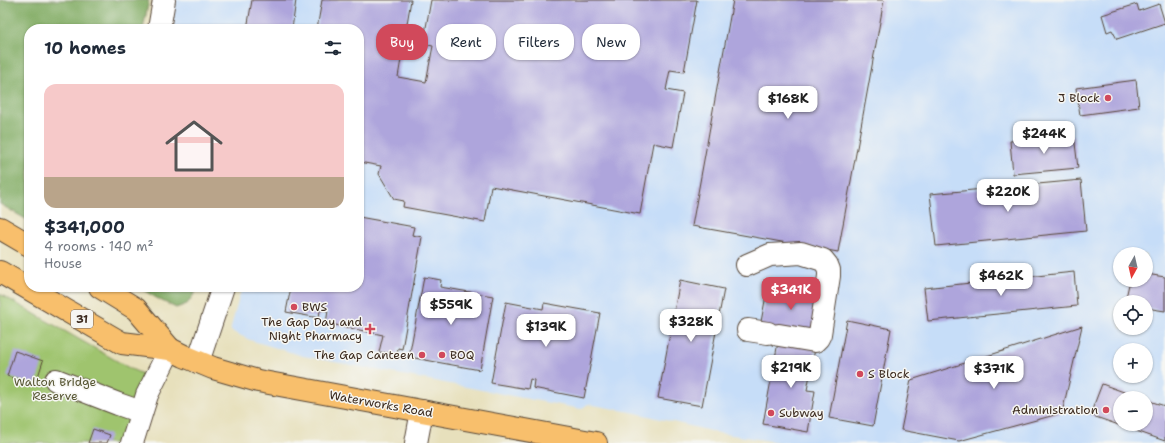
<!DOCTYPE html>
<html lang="en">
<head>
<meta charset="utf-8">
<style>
  :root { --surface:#fff; --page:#f2f2f3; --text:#1f2937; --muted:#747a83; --line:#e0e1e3; --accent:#d1495b }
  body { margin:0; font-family:"Shantell Sans",sans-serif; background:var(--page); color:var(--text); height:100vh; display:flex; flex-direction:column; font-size:15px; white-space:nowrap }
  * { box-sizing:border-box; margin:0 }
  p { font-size:13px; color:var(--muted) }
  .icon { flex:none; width:22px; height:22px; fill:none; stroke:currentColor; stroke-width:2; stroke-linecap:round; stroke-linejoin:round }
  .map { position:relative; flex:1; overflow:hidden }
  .side { position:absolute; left:24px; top:24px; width:340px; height:268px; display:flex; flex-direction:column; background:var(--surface); border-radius:16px; box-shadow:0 1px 3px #0004 }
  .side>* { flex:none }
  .banner { position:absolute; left:376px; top:24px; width:380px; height:36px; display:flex; gap:8px }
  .needle { width:26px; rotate:188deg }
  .tools { position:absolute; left:1113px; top:247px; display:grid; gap:8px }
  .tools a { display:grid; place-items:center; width:40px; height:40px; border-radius:50%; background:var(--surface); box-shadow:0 1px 3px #0004; font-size:20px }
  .price { position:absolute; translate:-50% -34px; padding:0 9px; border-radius:8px; background:#fff; color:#222; font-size:13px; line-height:26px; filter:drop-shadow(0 1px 2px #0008) }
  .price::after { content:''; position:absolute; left:50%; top:24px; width:12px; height:9px; margin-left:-6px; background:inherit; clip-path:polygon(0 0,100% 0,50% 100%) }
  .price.current { background:var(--accent); color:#fff }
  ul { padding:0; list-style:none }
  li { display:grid; align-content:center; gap:8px; height:212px; padding:0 20px }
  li+li { border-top:1px solid var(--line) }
  li span { display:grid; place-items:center; height:124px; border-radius:12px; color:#555 }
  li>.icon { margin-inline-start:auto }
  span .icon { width:72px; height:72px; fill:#fffc; stroke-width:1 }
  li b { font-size:17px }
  h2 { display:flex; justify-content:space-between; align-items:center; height:48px; padding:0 20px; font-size:17px }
  .tag { padding:0 14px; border-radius:16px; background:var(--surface); box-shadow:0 1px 3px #0004; font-size:14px; line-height:36px }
  .tag.current { background:var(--accent); color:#fff }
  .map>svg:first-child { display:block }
</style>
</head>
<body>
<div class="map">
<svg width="1165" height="443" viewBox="0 0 1165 443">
  <rect width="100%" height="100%" fill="#f6f6f2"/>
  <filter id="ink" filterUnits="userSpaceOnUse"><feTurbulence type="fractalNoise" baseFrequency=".025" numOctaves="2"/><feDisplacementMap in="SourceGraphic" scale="8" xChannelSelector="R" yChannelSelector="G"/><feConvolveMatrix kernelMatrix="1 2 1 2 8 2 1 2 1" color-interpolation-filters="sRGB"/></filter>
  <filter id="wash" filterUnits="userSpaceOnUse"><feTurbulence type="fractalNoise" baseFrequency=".012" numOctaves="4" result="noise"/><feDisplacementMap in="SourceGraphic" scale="16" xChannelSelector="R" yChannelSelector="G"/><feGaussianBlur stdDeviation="0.9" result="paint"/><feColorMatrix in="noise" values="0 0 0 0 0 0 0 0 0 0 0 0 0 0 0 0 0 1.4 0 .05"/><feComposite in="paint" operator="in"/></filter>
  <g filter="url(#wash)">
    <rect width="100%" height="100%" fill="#e7e0bc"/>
    <path fill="#c6ddf8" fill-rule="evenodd" d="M168,0H1165V443H783L719,433L636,413L588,404L581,409L303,356L250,340L231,331V327L242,287H359V29H163ZM1120,254H1146V280H1120ZM1120,302H1146V328H1120ZM1120,350H1146V376H1120ZM1120,398H1146V424H1120Z"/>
    <polygon fill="#9fc46e" stroke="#6d7746" points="0,294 131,369 154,379 134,443 0,443"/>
    <g fill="#7faa61" stroke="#5d6a40">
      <polygon points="0,0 149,0 143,29 29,29 29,221 0,204"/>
      <polygon points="138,287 199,287 187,304 176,308 160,300"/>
    </g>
    <g id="blocks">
      <g fill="#aea5dc">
        <polygon points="252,0 296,0 292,29 247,29"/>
        <polygon points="322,0 411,0 398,77 426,82 433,46 423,44 431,0 697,0 684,72 670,70 666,90 683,93 673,147 653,143 640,214 491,186 485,222 403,207 404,201 394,199 379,174 381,166 359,162 359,29 317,29"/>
        <polygon points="733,0 884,0 838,252 692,226"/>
        <polygon points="1137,4 1139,11 1159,4 1165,23 1117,39 1112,30 1107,32 1102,15"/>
        <polygon points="1136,80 1139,107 1080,115 1076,88"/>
        <polygon points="1074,135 1078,168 1013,174 1010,141"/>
        <polygon points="1081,180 1086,231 936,246 930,194"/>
        <polygon points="359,217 414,227 412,235 422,237 402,349 398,348 397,354 379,352 383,335 326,323 328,311 320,310 319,318 286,312 291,287 359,287"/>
        <polygon points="1074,272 1077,306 928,321 924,288"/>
        <polygon points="1146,274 1165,277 1165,311 1146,308 1146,302 1125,302 1130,280 1146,280"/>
        <polygon points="424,277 441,280 440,287 493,296 480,370 409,357"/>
        <polygon points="680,280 724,289 702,406 658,398"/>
        <polygon points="768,285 821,294 814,337 760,327"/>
        <polygon points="506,302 543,309 544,303 600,313 584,398 533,388 534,380 530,379 528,389 491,383"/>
        <polygon points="847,320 891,329 873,426 829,418"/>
        <polygon points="1082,326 1062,413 959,441 901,430 911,380"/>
        <polygon points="778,342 815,349 807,390 815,391 808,432 763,424"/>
        <polygon points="15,351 43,361 35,386 7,376"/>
        <polygon points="1102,384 1140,398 1120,398 1120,424 1146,424 1146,400 1165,406 1165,441 1090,415"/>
        <polygon points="93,429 110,435 107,443 88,443"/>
      </g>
    </g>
  </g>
  <g filter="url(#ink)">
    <use href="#blocks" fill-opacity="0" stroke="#554536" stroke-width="1"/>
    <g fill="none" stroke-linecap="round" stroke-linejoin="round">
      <defs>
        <g id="minor">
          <polyline points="159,29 164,0"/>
          <polyline points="747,265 770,255 801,253 823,260 827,265 829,270 829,276 820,334 818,338 815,341 779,335"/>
          <polyline points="748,330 768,333"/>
          <polyline points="198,362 223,287"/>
          <polyline points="56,380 118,404 141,412"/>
          <polyline points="132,443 147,395 170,349"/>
          <polyline points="416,443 422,411"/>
        </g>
        <g id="major">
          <polyline points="0,228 29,245"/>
          <polyline points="0,272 122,343 170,349 184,356 213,368 258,381 596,443"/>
          <polyline points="100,287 136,309 170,349"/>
        </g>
      </defs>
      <use href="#minor" stroke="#554536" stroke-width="24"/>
      <use href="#major" stroke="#554536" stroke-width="24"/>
      <use href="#minor" stroke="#fff" stroke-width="22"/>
      <use href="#major" stroke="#f8bf6c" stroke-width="22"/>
    </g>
  </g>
  <g fill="#d1495b" stroke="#f6f6f2" stroke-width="1.5">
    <circle cx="1108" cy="98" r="4"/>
    <circle cx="294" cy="307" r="4"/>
    <path d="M368 323h4v4h4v4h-4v4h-4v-4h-4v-4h4z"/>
    <circle cx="422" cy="355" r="4"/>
    <circle cx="442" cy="355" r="4"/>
    <circle cx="860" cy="374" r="4"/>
    <circle cx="1106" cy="410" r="4"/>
    <circle cx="771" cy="413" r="4"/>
  </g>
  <g text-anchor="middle" stroke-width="3" stroke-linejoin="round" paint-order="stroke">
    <rect fill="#f6f6f2" stroke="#73675e" stroke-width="1" x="71" y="310" width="22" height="18" rx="3"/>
    <g font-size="11" font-weight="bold" fill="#3b2a1e">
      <text x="82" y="323">31</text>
    </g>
    <g font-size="12" fill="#3b2a1e" stroke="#f6f6f2" text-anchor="end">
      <text x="1100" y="102">J Block</text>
      <text x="302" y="311" text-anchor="start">BWS</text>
      <text x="362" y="326">The Gap Day and<tspan x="362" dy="14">Night Pharmacy</tspan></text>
      <text x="414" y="359">The Gap Canteen</text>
      <text x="450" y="359" text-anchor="start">BOQ</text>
      <text x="868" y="378" text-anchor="start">S Block</text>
      <text x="1098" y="414">Administration</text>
      <text x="779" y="417" text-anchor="start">Subway</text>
    </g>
    <g font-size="12" fill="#595836" stroke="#f6f6f2">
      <text x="55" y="386">Walton Bridge<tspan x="55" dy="14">Reserve</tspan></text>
    </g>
    <g font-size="12" fill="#3b2a1e" stroke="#f6f6f2">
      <text transform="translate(381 404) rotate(10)" y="4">Waterworks Road</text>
    </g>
  </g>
</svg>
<div class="tools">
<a><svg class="needle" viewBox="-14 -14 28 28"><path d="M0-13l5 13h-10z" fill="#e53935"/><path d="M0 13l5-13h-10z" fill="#747a83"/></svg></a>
<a><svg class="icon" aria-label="locate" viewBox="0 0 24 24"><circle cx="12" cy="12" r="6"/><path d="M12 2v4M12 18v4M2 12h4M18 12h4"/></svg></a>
<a>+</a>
<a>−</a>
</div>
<b class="price" style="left:788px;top:120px">$168K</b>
<b class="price" style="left:1044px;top:155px">$244K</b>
<b class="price" style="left:1008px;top:213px">$220K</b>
<b class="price" style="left:1001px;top:297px">$462K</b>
<b class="price current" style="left:791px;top:311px">$341K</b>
<b class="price" style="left:451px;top:326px">$559K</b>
<b class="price" style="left:691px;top:343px">$328K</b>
<b class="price" style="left:546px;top:348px">$139K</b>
<b class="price" style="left:791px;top:389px">$219K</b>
<b class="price" style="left:994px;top:390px">$371K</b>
<div class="banner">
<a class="tag current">Buy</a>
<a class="tag">Rent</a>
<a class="tag">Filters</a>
<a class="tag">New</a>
</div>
<section class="side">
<h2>10 homes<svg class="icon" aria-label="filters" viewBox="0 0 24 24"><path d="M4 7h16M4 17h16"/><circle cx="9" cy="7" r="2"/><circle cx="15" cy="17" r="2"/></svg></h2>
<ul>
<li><span style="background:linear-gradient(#f6c9c9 75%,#b9a48a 0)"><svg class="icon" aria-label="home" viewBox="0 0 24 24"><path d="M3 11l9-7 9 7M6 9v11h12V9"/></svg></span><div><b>$341,000</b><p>4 rooms · 140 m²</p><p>House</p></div></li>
</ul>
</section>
</div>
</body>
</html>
